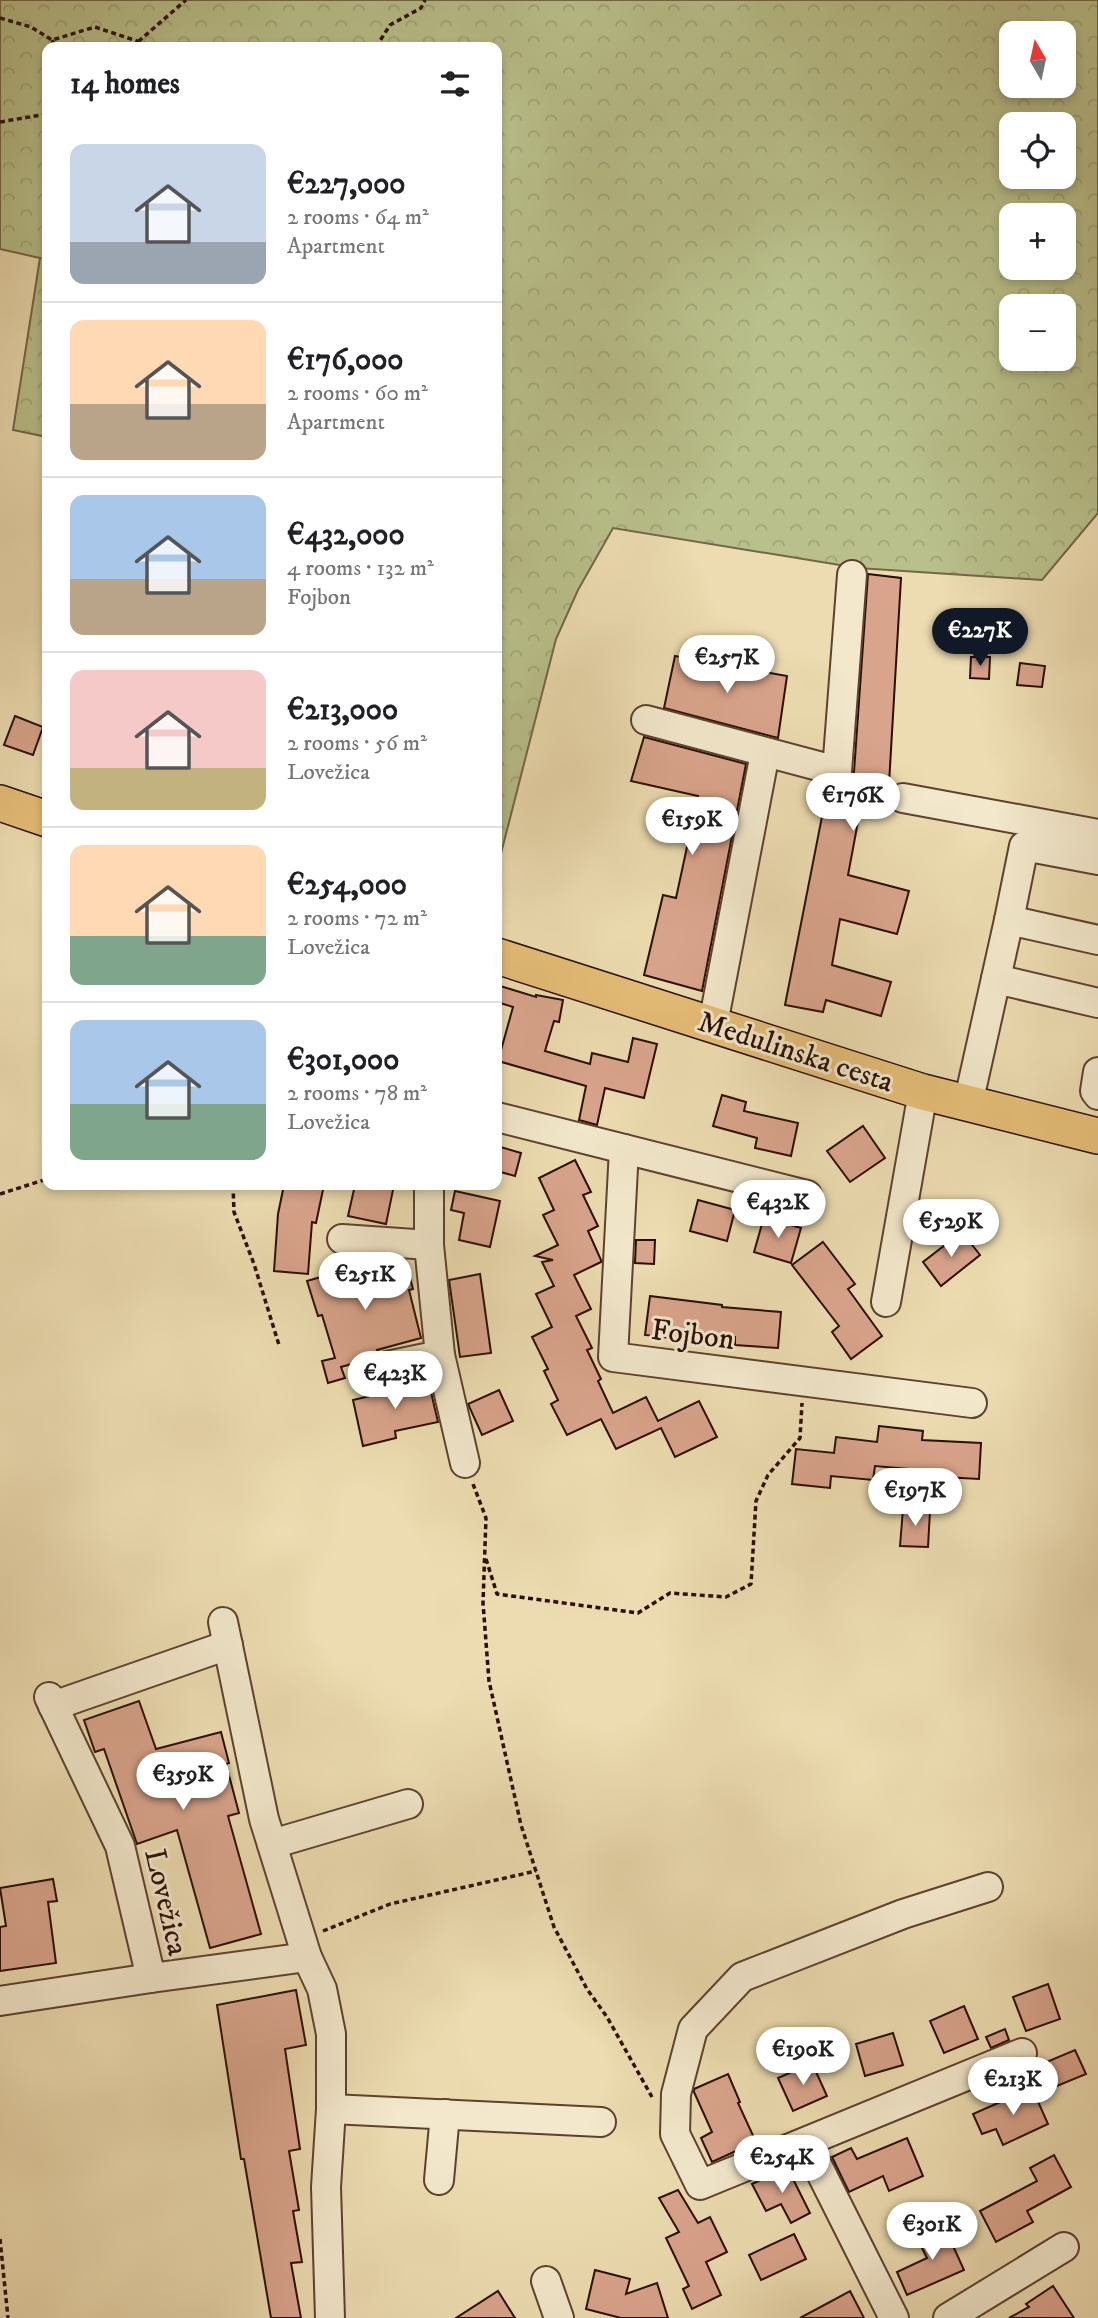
<!DOCTYPE html>
<html lang="en">
<head>
<meta charset="utf-8">
<style>
  :root { --surface:#fff; --page:#f2f2f2; --text:#202124; --muted:#757577; --line:#e0e0e0; --accent:#111827 }
  body { margin:0; font-family:"IM FELL DW Pica",serif; background:var(--page); color:var(--text); height:100vh; display:flex; flex-direction:column; font-size:26px; white-space:nowrap }
  * { box-sizing:border-box; margin:0 }
  p { font-size:23px; color:var(--muted) }
  .icon { flex:none; width:38px; height:38px; fill:none; stroke:currentColor; stroke-width:2; stroke-linecap:round; stroke-linejoin:round }
  .map { position:relative; flex:1; overflow:hidden }
  .sheet { position:absolute; left:42px; top:42px; width:460px; height:1148px; display:flex; flex-direction:column; background:var(--surface); border-radius:14px; box-shadow:0 4px 10px #0003 }
  .sheet>* { flex:none }
  .needle { width:46px; rotate:351deg }
  .tools { position:absolute; left:999px; top:21px; display:grid; gap:14px }
  .tools a { display:grid; place-items:center; width:77px; height:77px; border-radius:14px; background:var(--surface); box-shadow:0 4px 10px #0003; font-size:35px }
  .price { position:absolute; translate:-50% -60px; padding:0 16px; border-radius:24px; background:#fff; color:#222; font-size:23px; line-height:46px; filter:drop-shadow(0 2px 4px #0008) }
  .price::after { content:''; position:absolute; left:50%; top:42px; width:21px; height:16px; margin-left:-10px; background:inherit; clip-path:polygon(0 0,100% 0,50% 100%) }
  .price.current { background:var(--accent); color:#fff }
  ul { padding:0; list-style:none }
  li { display:flex; align-items:center; gap:21px; height:175px; padding:0 28px }
  li+li { border-top:2px solid var(--line) }
  li span { display:grid; place-items:center; flex:none; width:196px; height:140px; border-radius:14px; color:#555 }
  li>.icon { margin-inline-start:auto }
  span .icon { width:84px; height:84px; fill:#fffc; stroke-width:1 }
  li b { font-size:30px }
  h2 { display:flex; justify-content:space-between; align-items:center; height:84px; padding:0 28px; font-size:30px }
  .map>svg:first-child { display:block }
</style>
</head>
<body>
<div class="map">
<svg width="1098" height="2318" viewBox="0 0 1098 2318">
  <defs>
    <pattern id="forest-crowns" width="20" height="18" patternUnits="userSpaceOnUse" patternTransform="scale(1.75)"><rect width="20" height="18" fill="#b9c08b"/><path d="M2 6a3 3 0 1 1 6 0M12 15a3 3 0 1 1 6 0" fill="none" stroke="#9fa476"/></pattern>
  </defs>
  <rect width="100%" height="100%" fill="#eddcb1"/>
  <filter id="stains"><feTurbulence type="fractalNoise" baseFrequency=".00286" numOctaves="4"/><feColorMatrix values="0 0 0 0 .2 0 0 0 0 .09 0 0 0 0 .02 0 0 0 .5 -.17"/></filter>
  <radialGradient id="worn" r=".72"><stop offset=".6" stop-color="#630" stop-opacity="0"/><stop offset="1" stop-color="#630" stop-opacity=".3"/></radialGradient>
  <path fill="url(#forest-crowns)" stroke="#726747" stroke-width="2" fill-rule="evenodd" d="M0,0H1098V513L1042,580L858,568L613,528L578,590L556,639L497,869V47H47V437L13,430L40,258L0,249ZM1012,33H1064V86H1012ZM1012,124H1064V177H1012ZM1012,215H1064V268H1012ZM1012,306H1064V359H1012Z"/>
  <g fill="#d9a48c" stroke="#2b0e03" stroke-width="2">
    <polygon points="868,574 901,578 889,784 866,779 848,875 909,891 897,934 840,919 832,965 891,982 881,1016 826,1000 823,1012 785,1005 828,786 846,786 854,772"/>
    <polygon points="675,656 787,676 778,738 664,708"/>
    <polygon points="971,657 990,657 989,679 970,678"/>
    <polygon points="1020,663 1045,666 1042,687 1017,685"/>
    <polygon points="15,716 43,727 33,755 4,745"/>
    <polygon points="644,737 746,764 702,991 644,975 663,895 676,898 698,796 631,781"/>
    <polygon points="497,985 536,997 536,995 563,1000 559,1022 554,1021 545,1051 590,1064 592,1053 628,1062 633,1038 657,1044 644,1098 605,1088 597,1125 579,1120 586,1086 498,1061 513,1007 497,1002"/>
    <polygon points="722,1095 746,1102 744,1111 798,1123 791,1156 755,1148 757,1138 713,1126"/>
    <polygon points="863,1126 885,1158 850,1182 827,1151"/>
    <polygon points="497,1146 521,1153 515,1176 497,1171"/>
    <polygon points="575,1160 591,1192 583,1195 598,1226 588,1231 601,1260 601,1262 574,1275 591,1309 576,1316 592,1348 587,1350 601,1379 598,1381 613,1413 646,1397 658,1421 699,1401 717,1437 675,1457 661,1428 616,1449 601,1419 567,1435 551,1404 558,1400 544,1371 548,1369 532,1337 552,1327 536,1294 554,1286 542,1262 553,1260 535,1256 558,1245 543,1215 554,1210 539,1178"/>
    <polygon points="284,1185 324,1185 316,1223 312,1222 308,1274 274,1271 278,1214"/>
    <polygon points="355,1185 394,1185 386,1224 348,1216"/>
    <polygon points="455,1191 500,1201 490,1247 459,1240 464,1213 451,1210"/>
    <polygon points="698,1200 735,1210 727,1241 690,1231"/>
    <polygon points="764,1217 801,1228 791,1263 754,1252"/>
    <polygon points="962,1232 980,1255 941,1286 923,1262"/>
    <polygon points="636,1240 655,1240 654,1264 635,1263"/>
    <polygon points="823,1242 855,1284 848,1289 882,1336 851,1359 832,1332 839,1326 792,1265"/>
    <polygon points="396,1259 405,1260 413,1289 409,1290 421,1338 377,1350 378,1352 373,1358 341,1367 345,1378 328,1383 322,1361 335,1358 322,1315 318,1316 307,1281 352,1268 352,1271"/>
    <polygon points="480,1274 491,1353 460,1357 449,1280"/>
    <polygon points="650,1296 722,1305 722,1307 781,1312 778,1348 735,1345 735,1337 696,1332 695,1341 645,1335"/>
    <polygon points="427,1375 438,1422 395,1431 396,1438 363,1446 353,1400 404,1388 402,1380"/>
    <polygon points="499,1390 513,1421 482,1435 468,1404"/>
    <polygon points="879,1426 923,1431 922,1440 981,1443 979,1479 943,1477 943,1472 875,1466 873,1480 831,1476 830,1488 792,1484 796,1449 834,1453 836,1437 877,1442"/>
    <polygon points="903,1509 930,1511 928,1547 900,1546"/>
    <polygon points="139,1701 156,1749 221,1732 229,1763 226,1764 239,1813 228,1816 261,1934 210,1948 177,1830 137,1844 104,1749 95,1752 84,1720"/>
    <polygon points="53,1879 57,1901 48,1902 56,1963 0,1971 0,1927 6,1926 0,1888"/>
    <polygon points="1048,1984 1060,2019 1026,2031 1013,1997"/>
    <polygon points="296,1990 306,2045 285,2049 300,2149 289,2151 299,2210 293,2211 302,2262 291,2263 301,2318 271,2318 244,2159 241,2159 217,2005"/>
    <polygon points="964,2006 978,2039 944,2053 930,2021"/>
    <polygon points="1005,2029 1009,2040 991,2048 986,2037"/>
    <polygon points="893,2033 903,2065 865,2076 856,2044"/>
    <polygon points="1075,2050 1086,2074 1040,2093 1030,2069"/>
    <polygon points="812,2063 827,2096 793,2111 778,2078"/>
    <polygon points="728,2074 740,2102 738,2103 756,2142 712,2162 701,2138 712,2132 694,2092 694,2089"/>
    <polygon points="1032,2088 1048,2124 1003,2145 996,2129 982,2134 973,2114"/>
    <polygon points="907,2138 923,2176 889,2191 883,2176 849,2192 832,2157 851,2148 857,2159"/>
    <polygon points="1054,2155 1071,2187 1027,2211 1033,2222 996,2242 980,2211 1037,2181 1030,2168"/>
    <polygon points="787,2167 810,2213 791,2223 781,2204 766,2211 752,2184"/>
    <polygon points="678,2190 698,2223 710,2217 727,2252 706,2262 721,2295 692,2309 683,2289 689,2286 666,2238 679,2232 659,2198"/>
    <polygon points="944,2226 964,2270 907,2295 897,2272 927,2258 917,2238"/>
    <polygon points="794,2234 806,2259 761,2280 749,2255"/>
    <polygon points="595,2270 630,2279 626,2294 657,2283 668,2318 621,2318 586,2309"/>
    <polygon points="1053,2286 1074,2318 1009,2318 1029,2307 1026,2304"/>
    <polygon points="498,2291 515,2318 456,2318"/>
    <polygon points="850,2291 864,2318 800,2318 828,2303"/>
  </g>
  <g fill="none" stroke-linecap="round" stroke-linejoin="round">
    <defs>
      <g id="minor">
        <polyline points="646,720 837,771 852,575"/>
        <polyline points="903,798 1098,834"/>
        <polyline points="1009,920 1024,846 1098,860"/>
        <polyline points="996,979 1098,1003"/>
        <polyline points="713,1024 765,753"/>
        <polyline points="1098,1072 1095,1091 1098,1095"/>
        <polyline points="968,1104 1009,920 1098,940"/>
        <polyline points="497,1117 807,1195"/>
        <polyline points="624,1149 613,1357 972,1403"/>
        <polyline points="429,1185 429,1245 440,1355 465,1463"/>
        <polyline points="342,1239 429,1245"/>
        <polyline points="886,1302 923,1092"/>
        <polyline points="387,1366 440,1355"/>
        <polyline points="223,1622 264,1819 307,1957 322,1989 331,2034 331,2109 326,2187 330,2318"/>
        <polyline points="49,1697 120,1846 151,1978 307,1957"/>
        <polyline points="53,1706 228,1645"/>
        <polyline points="272,1844 408,1804"/>
        <polyline points="988,1887 903,1914 742,1977 693,2029 676,2094 675,2134 700,2185 1022,2053"/>
        <polyline points="0,2001 151,1978"/>
        <polyline points="331,2109 601,2122"/>
        <polyline points="806,2143 894,2318"/>
        <polyline points="439,2180 445,2114"/>
        <polyline points="546,2281 559,2318"/>
        <polyline points="948,2318 1064,2247"/>
      </g>
      <g id="major">
        <polyline points="0,803 47,819"/>
        <polyline points="497,956 923,1092 1098,1136"/>
      </g>
    </defs>
    <use href="#minor" stroke="#5c422e" stroke-width="32"/>
    <use href="#major" stroke="#2b0e03" stroke-width="38"/>
    <g stroke="#2b0e03" stroke-width="3.5" stroke-dasharray="5 3.5" stroke-linecap="butt">
      <polyline points="0,18 31,27 52,40 95,27 155,47"/>
      <polyline points="52,40 56,47"/>
      <polyline points="132,47 186,0"/>
      <polyline points="376,47 390,25 421,8 425,0"/>
      <polyline points="0,122 47,114"/>
      <polyline points="233,1185 234,1212 254,1264 279,1345"/>
      <polyline points="0,1194 47,1179"/>
      <polyline points="473,1484 486,1518 483,1603 489,1681 521,1825 554,1927 587,1989 607,2017 652,2097"/>
      <polyline points="486,1559 497,1594 638,1613 670,1593 726,1597 751,1584 756,1501 768,1475 800,1438 802,1403"/>
      <polyline points="323,1931 390,1904 536,1871"/>
      <polyline points="0,2239 8,2318"/>
    </g>
    <use href="#minor" stroke="#f3e8cc" stroke-width="28"/>
    <use href="#major" stroke="#e6be78" stroke-width="35"/>
  </g>
  <g text-anchor="middle" stroke-width="6" stroke-linejoin="round" paint-order="stroke">
    <g font-size="30" fill="#2b0e03" stroke="#f3e8cc">
      <text transform="translate(796 1051) rotate(18)" y="10">Medulinska cesta</text>
      <text transform="translate(693 1334) rotate(7)" y="10">Fojbon</text>
      <text transform="translate(167 1902) rotate(77)" y="10">Lovežica</text>
    </g>
  </g>
  <rect width="100%" height="100%" filter="url(#stains)"/>
  <rect width="100%" height="100%" fill="url(#worn)"/>
</svg>
<div class="tools">
<a><svg class="needle" viewBox="-14 -14 28 28"><path d="M0-13l5 13h-10z" fill="#e53935"/><path d="M0 13l5-13h-10z" fill="#757577"/></svg></a>
<a><svg class="icon" aria-label="locate" viewBox="0 0 24 24"><circle cx="12" cy="12" r="6"/><path d="M12 2v4M12 18v4M2 12h4M18 12h4"/></svg></a>
<a>+</a>
<a>−</a>
</div>
<b class="price current" style="left:980px;top:668px">€227K</b>
<b class="price" style="left:727px;top:695px">€257K</b>
<b class="price" style="left:853px;top:833px">€176K</b>
<b class="price" style="left:692px;top:857px">€159K</b>
<b class="price" style="left:778px;top:1240px">€432K</b>
<b class="price" style="left:951px;top:1259px">€529K</b>
<b class="price" style="left:365px;top:1312px">€251K</b>
<b class="price" style="left:395px;top:1411px">€423K</b>
<b class="price" style="left:915px;top:1528px">€197K</b>
<b class="price" style="left:183px;top:1812px">€359K</b>
<b class="price" style="left:803px;top:2087px">€190K</b>
<b class="price" style="left:1013px;top:2117px">€213K</b>
<b class="price" style="left:782px;top:2195px">€254K</b>
<b class="price" style="left:932px;top:2262px">€301K</b>
<section class="sheet">
<h2>14 homes<svg class="icon" aria-label="filters" viewBox="0 0 24 24"><path d="M4 7h16M4 17h16"/><circle cx="9" cy="7" r="2"/><circle cx="15" cy="17" r="2"/></svg></h2>
<ul>
<li><span style="background:linear-gradient(#c9d6e8 70%,#9aa5b1 0)"><svg class="icon" aria-label="home" viewBox="0 0 24 24"><path d="M3 11l9-7 9 7M6 9v11h12V9"/></svg></span><div><b>€227,000</b><p>2 rooms · 64 m²</p><p>Apartment</p></div></li>
<li><span style="background:linear-gradient(#ffd9b3 60%,#b9a48a 0)"><svg class="icon" aria-label="home" viewBox="0 0 24 24"><path d="M3 11l9-7 9 7M6 9v11h12V9"/></svg></span><div><b>€176,000</b><p>2 rooms · 60 m²</p><p>Apartment</p></div></li>
<li><span style="background:linear-gradient(#a9c7e8 60%,#b9a48a 0)"><svg class="icon" aria-label="home" viewBox="0 0 24 24"><path d="M3 11l9-7 9 7M6 9v11h12V9"/></svg></span><div><b>€432,000</b><p>4 rooms · 132 m²</p><p>Fojbon</p></div></li>
<li><span style="background:linear-gradient(#f6c9c9 70%,#c2b280 0)"><svg class="icon" aria-label="home" viewBox="0 0 24 24"><path d="M3 11l9-7 9 7M6 9v11h12V9"/></svg></span><div><b>€213,000</b><p>2 rooms · 56 m²</p><p>Lovežica</p></div></li>
<li><span style="background:linear-gradient(#ffd9b3 65%,#7fa58c 0)"><svg class="icon" aria-label="home" viewBox="0 0 24 24"><path d="M3 11l9-7 9 7M6 9v11h12V9"/></svg></span><div><b>€254,000</b><p>2 rooms · 72 m²</p><p>Lovežica</p></div></li>
<li><span style="background:linear-gradient(#a9c7e8 60%,#7fa58c 0)"><svg class="icon" aria-label="home" viewBox="0 0 24 24"><path d="M3 11l9-7 9 7M6 9v11h12V9"/></svg></span><div><b>€301,000</b><p>2 rooms · 78 m²</p><p>Lovežica</p></div></li>
</ul>
</section>
</div>
</body>
</html>
